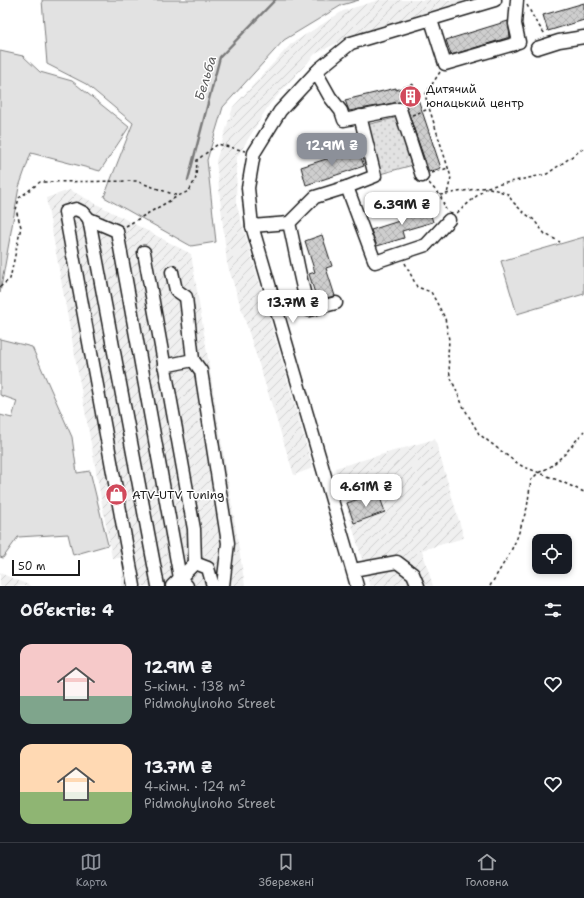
<!DOCTYPE html>
<html lang="uk">
<head>
<meta charset="utf-8">
<style>
  :root { --surface:#171b24; --page:#242831; --text:#f1f3f6; --muted:#9ea1a6; --line:#363941; --accent:#8c9099 }
  body { margin:0; font-family:"Shantell Sans",sans-serif; background:var(--page); color:var(--text); height:100vh; display:flex; flex-direction:column; font-size:15px; white-space:nowrap }
  * { box-sizing:border-box; margin:0 }
  p { font-size:13px; color:var(--muted) }
  .icon { flex:none; width:22px; height:22px; fill:none; stroke:currentColor; stroke-width:2; stroke-linecap:round; stroke-linejoin:round }
  .map { position:relative; height:586px; overflow:hidden }
  .details { display:flex; flex-direction:column; background:var(--surface); flex:1 }
  .details>* { flex:none }
  .controls { position:absolute; left:532px; top:534px; display:grid; gap:8px }
  .controls a { display:grid; place-items:center; width:40px; height:40px; border-radius:8px; background:var(--surface); box-shadow:0 2px 6px #0003; font-size:20px }
  .scale { position:absolute; left:12px; bottom:10px; width:68px; box-sizing:border-box; padding-left:4px; border:2px solid #1c1c1c; border-top:0; font-size:11px; line-height:14px; white-space:nowrap; color:#1c1c1c; -webkit-text-stroke:3px #fff; paint-order:stroke }
  .price { position:absolute; translate:-50% -34px; padding:0 9px; border-radius:8px; background:#fff; color:#222; font-size:13px; line-height:26px; filter:drop-shadow(0 1px 2px #0008) }
  .price::after { content:''; position:absolute; left:50%; top:24px; width:12px; height:9px; margin-left:-6px; background:inherit; clip-path:polygon(0 0,100% 0,50% 100%) }
  .price.active { background:var(--accent); color:#fff }
  ul { padding:0; list-style:none }
  li { display:flex; align-items:center; gap:12px; height:100px; padding:0 20px }
  li span { display:grid; place-items:center; flex:none; width:112px; height:80px; border-radius:12px; color:#555 }
  li>.icon { margin-inline-start:auto }
  span .icon { width:48px; height:48px; fill:#fffc; stroke-width:1 }
  li b { font-size:17px }
  h2 { display:flex; justify-content:space-between; align-items:center; height:48px; padding:0 20px; font-size:17px }
  .tabs { display:flex; justify-content:space-around; align-items:center; height:56px; border-top:1px solid var(--line); background:var(--surface); font-size:11px; color:var(--muted) }
  .tabs a { display:grid; justify-items:center; gap:2px }
  .tabs .active { color:var(--accent) }
  .map>svg:first-child { display:block }
</style>
</head>
<body>
<div class="map">
<svg width="584" height="586" viewBox="0 0 584 586">
  <defs>
    <pattern id="industrial-furrows" width="10" height="10" patternUnits="userSpaceOnUse"><rect width="10" height="10" fill="#f0f0f0"/><path d="M-1 1l2-2M0 10L10 0M9 11l2-2" fill="none" stroke="#cdcdcd"/></pattern>
    <pattern id="park-dots" width="8" height="8" patternUnits="userSpaceOnUse"><rect width="8" height="8" fill="#e2e2e2"/><path d="M2 2h.1M6 6h.1" fill="none" stroke="#c1c1c1" stroke-width="1.8" stroke-linecap="round"/></pattern>
    <pattern id="building-cross-hatch" width="8" height="8" patternUnits="userSpaceOnUse"><rect width="8" height="8" fill="#cecece"/><path d="M0 0l8 8M0 8l8-8" fill="none" stroke="#b0b0b0"/></pattern>
  </defs>
  <rect width="100%" height="100%" fill="#fff"/>
  <filter id="ink" filterUnits="userSpaceOnUse"><feTurbulence type="fractalNoise" baseFrequency=".025" numOctaves="2"/><feDisplacementMap in="SourceGraphic" scale="8" xChannelSelector="R" yChannelSelector="G"/><feConvolveMatrix kernelMatrix="1 2 1 2 8 2 1 2 1" color-interpolation-filters="sRGB"/></filter>
  <g filter="url(#ink)">
    <g fill="url(#industrial-furrows)">
      <polygon points="379,0 468,0 347,38 315,54 269,105 237,157 236,203 313,468 294,475 227,263 216,161 233,107 291,44 343,11"/>
      <polygon points="70,190 191,254 245,586 122,586 123,558 112,558 46,198"/>
      <polygon points="435,439 464,538 422,550 433,586 370,586 335,468"/>
      <polygon points="0,573 31,586 0,586"/>
    </g>
    <g fill="#e2e2e2" stroke="#7f7f7f">
      <polygon points="42,0 359,0 342,5 284,40 223,107 207,160 216,242 191,246 104,197 133,123 86,84 47,64"/>
      <polygon points="0,51 23,56 40,72 72,81 129,127 100,171 31,153 19,187 0,293"/>
      <polygon points="584,237 584,294 517,314 501,261"/>
      <polygon points="0,339 32,347 72,437 77,473 90,471 108,545 73,555 68,534 18,537 3,558 0,557 0,415 12,418 17,401 0,395"/>
    </g>
    <polygon fill="url(#park-dots)" stroke="#7f7f7f" points="399,117 413,165 380,174 366,125"/>
    <g fill="none" stroke-linecap="round" stroke-linejoin="round">
      <polyline stroke="#7a7a7a" stroke-width="2.5" points="188,180 220,57 275,0"/>
    </g>
    <g fill="url(#building-cross-hatch)" stroke="#1c1c1c">
      <polygon points="584,3 584,20 548,31 543,15"/>
      <polygon points="508,21 510,37 451,55 446,40"/>
      <polygon points="413,84 441,168 429,172 405,103 399,102 349,111 345,100 396,88 396,90"/>
      <polygon points="358,149 364,166 306,185 301,167"/>
      <polygon points="428,206 433,222 402,231 404,238 377,246 371,230 399,221 397,215"/>
      <polygon points="322,235 332,266 326,268 335,296 317,300 309,274 315,272 305,241"/>
      <polygon points="378,492 385,512 354,523 347,503"/>
    </g>
    <g fill="none" stroke-linecap="round" stroke-linejoin="round">
      <defs>
        <g id="minor">
          <polyline points="517,0 515,24 519,42"/>
          <polyline points="431,20 445,64 514,44"/>
          <polyline points="537,48 559,41 584,37"/>
          <polyline points="316,72 330,97 341,111 344,120 400,109 422,176"/>
          <polyline points="347,187 375,176 360,116"/>
          <polyline points="89,219 158,586"/>
          <path d="M289,223C296,252 300,282 309,310L336,303"/>
          <polyline points="252,226 289,223 315,197 347,187 375,262 426,245 449,220"/>
          <polyline points="144,252 194,529 195,563 172,586"/>
          <polyline points="193,360 201,371 228,543 223,586"/>
          <polyline points="164,366 193,360 186,297 176,290 172,272"/>
          <polyline points="195,563 208,568 213,586"/>
          <polyline points="353,570 397,562 413,574 418,586"/>
          <polyline points="134,586 65,212 76,209 84,213 89,219 117,231 180,578 187,586"/>
          <polyline points="357,586 252,226 248,188 254,153 280,111 319,69 351,43 495,0"/>
        </g>
      </defs>
      <use href="#minor" stroke="#1c1c1c" stroke-width="15"/>
      <g stroke="#1c1c1c" stroke-width="1.5" stroke-dasharray="3 3" stroke-linecap="butt">
        <polyline points="527,5 536,22 545,34"/>
        <polyline points="440,72 425,95 451,177 447,194"/>
        <polyline points="412,115 429,109"/>
        <polyline points="432,173 448,168"/>
        <polyline points="429,183 440,195 446,210"/>
        <polyline points="440,195 487,187 547,174 584,148"/>
        <polyline points="457,213 487,187 508,194 512,201 524,213 533,219 545,234 560,242"/>
        <polyline points="126,226 178,196"/>
        <polyline points="405,263 417,287 431,292 445,318 449,340 448,355 450,376 463,406 479,434 514,461 522,466 560,481 584,492"/>
        <polyline points="0,287 10,279 21,227 16,210 19,198 40,182 136,181 178,196 189,191 196,178 197,160 218,144 245,151"/>
        <polyline points="490,586 510,553 517,538 527,508 531,480 538,473 550,467 565,454 584,431"/>
      </g>
      <use href="#minor" stroke="#fff" stroke-width="12"/>
    </g>
  </g>
  <defs>
    <symbol id="building-disc" viewBox="-11 -11 22 22"><circle r="9.5" fill="#d1495b" stroke="#fff"/><path d="M-4-6H4V6H1V3H-1V6H-4ZM-2.5-4.3h1.7v1.8h-1.7ZM.8-4.3h1.7v1.8H.8ZM-2.5-1h1.7V.8h-1.7ZM.8-1h1.7V.8H.8Z" fill="#fff"/></symbol>
    <symbol id="shop-disc" viewBox="-11 -11 22 22"><circle r="9.5" fill="#d1495b" stroke="#fff"/><path d="M-5-2.5h2.3a2.7 3.5 0 0 1 5.4 0H5L5.5 6h-11ZM-1.5-2.5h3a1.5 2.3 0 0 0-3 0Z" fill="#fff"/></symbol>
  </defs>
  <g fill-rule="evenodd">
    <use href="#building-disc" x="398" y="84" width="25" height="25"/>
    <use href="#shop-disc" x="104" y="482" width="25" height="25"/>
  </g>
  <g text-anchor="middle" stroke-width="3" stroke-linejoin="round" paint-order="stroke">
    <g font-size="12" fill="#1c1c1c" stroke="#fff" text-anchor="start">
      <text x="426" y="93">Дитячий<tspan x="426" dy="14">юнацький центр</tspan></text>
      <text x="132" y="499">ATV-UTV Tuning</text>
    </g>
    <g font-size="13" font-style="italic" fill="#5a5a5a" stroke="#fff">
      <text transform="translate(205 78) rotate(-73)" y="5">Бельба</text>
    </g>
  </g>
</svg>
<div class="controls">
<a><svg class="icon" aria-label="locate" viewBox="0 0 24 24"><circle cx="12" cy="12" r="6"/><path d="M12 2v4M12 18v4M2 12h4M18 12h4"/></svg></a>
</div>
<div class="scale">50 m</div>
<b class="price active" style="left:332px;top:167px">12.9M ₴</b>
<b class="price" style="left:402px;top:226px">6.39M ₴</b>
<b class="price" style="left:293px;top:324px">13.7M ₴</b>
<b class="price" style="left:366px;top:508px">4.61M ₴</b>
</div>
<section class="details">
<h2>Об’єктів: 4<svg class="icon" aria-label="filters" viewBox="0 0 24 24"><path d="M4 7h16M4 17h16"/><circle cx="9" cy="7" r="2"/><circle cx="15" cy="17" r="2"/></svg></h2>
<ul>
<li><span style="background:linear-gradient(#f6c9c9 65%,#7fa58c 0)"><svg class="icon" aria-label="home" viewBox="0 0 24 24"><path d="M3 11l9-7 9 7M6 9v11h12V9"/></svg></span><div><b>12.9M ₴</b><p>5-кімн. · 138 m²</p><p>Pidmohylnoho Street</p></div><svg class="icon" aria-label="heart" viewBox="0 0 24 24"><path d="M12 20l-8-8c-3-5 5-10 8-4 3-6 11-1 8 4z"/></svg></li>
<li><span style="background:linear-gradient(#ffd9b3 60%,#8fb573 0)"><svg class="icon" aria-label="home" viewBox="0 0 24 24"><path d="M3 11l9-7 9 7M6 9v11h12V9"/></svg></span><div><b>13.7M ₴</b><p>4-кімн. · 124 m²</p><p>Pidmohylnoho Street</p></div><svg class="icon" aria-label="heart" viewBox="0 0 24 24"><path d="M12 20l-8-8c-3-5 5-10 8-4 3-6 11-1 8 4z"/></svg></li>
</ul>
</section>
<nav class="tabs">
<a class="active"><svg class="icon" aria-label="map" viewBox="0 0 24 24"><path d="M3 6l6-2 6 2 6-2v14l-6 2-6-2-6 2zM9 4v14M15 6v14"/></svg>Карта</a>
<a><svg class="icon" aria-label="saved" viewBox="0 0 24 24"><path d="M7 4h10v16l-5-4-5 4z"/></svg>Збережені</a>
<a><svg class="icon" aria-label="home" viewBox="0 0 24 24"><path d="M3 11l9-7 9 7M6 9v11h12V9"/></svg>Головна</a>
</nav>
</body>
</html>
